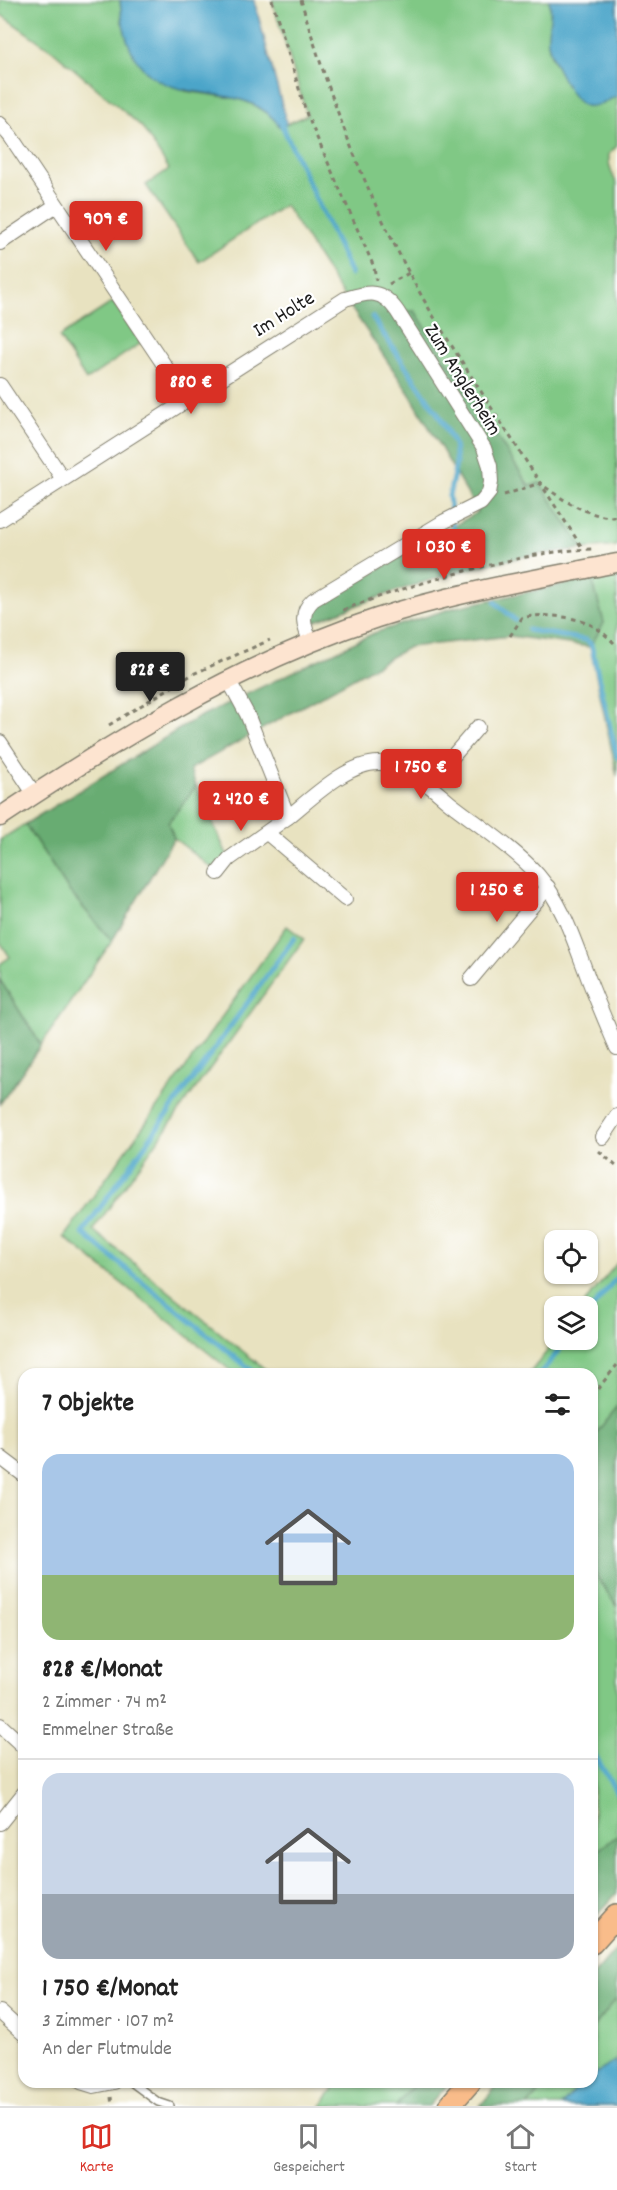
<!DOCTYPE html>
<html lang="de">
<head>
<meta charset="utf-8">
<style>
  :root { --surface:#fff; --page:#f6f6f6; --text:#222; --muted:#767676; --line:#e0e0e0; --accent:#d93025 }
  body { margin:0; font-family:Dekko,sans-serif; background:var(--page); color:var(--text); height:100vh; display:flex; flex-direction:column; font-size:22px; white-space:nowrap }
  * { box-sizing:border-box; margin:0 }
  p { font-size:20px; color:var(--muted) }
  .icon { flex:none; width:33px; height:33px; fill:none; stroke:currentColor; stroke-width:2; stroke-linecap:round; stroke-linejoin:round }
  .map { position:relative; flex:1; overflow:hidden }
  .side { position:absolute; left:18px; top:1368px; width:580px; height:720px; display:flex; flex-direction:column; background:var(--surface); border-radius:18px; box-shadow:0 2px 4px #0004 }
  .side>* { flex:none }
  .fabs { position:absolute; left:544px; top:1230px; display:grid; gap:12px }
  .fabs a { display:grid; place-items:center; width:54px; height:54px; border-radius:12px; background:var(--surface); box-shadow:0 2px 4px #0004; font-size:30px }
  .price { position:absolute; translate:-50% -51px; padding:0 14px; border-radius:6px; background:var(--accent); color:#fff; font-size:20px; line-height:39px; filter:drop-shadow(0 2px 3px #0008) }
  .price::after { content:''; position:absolute; left:50%; top:36px; width:18px; height:14px; margin-left:-9px; background:inherit; clip-path:polygon(0 0,100% 0,50% 100%) }
  .price.current { background:#222; color:#fff }
  ul { padding:0; list-style:none }
  li { display:grid; align-content:center; gap:12px; height:318px; padding:0 24px }
  li+li { border-top:2px solid var(--line) }
  li span { display:grid; place-items:center; height:186px; border-radius:18px; color:#555 }
  li>.icon { margin-inline-start:auto }
  span .icon { width:108px; height:108px; fill:#fffc; stroke-width:1 }
  li b { font-size:26px }
  h2 { display:flex; justify-content:space-between; align-items:center; height:72px; padding:0 24px; font-size:26px }
  .menu { display:flex; justify-content:space-around; align-items:center; height:84px; border-top:2px solid var(--line); background:var(--surface); font-size:16px; color:var(--muted) }
  .menu a { display:grid; justify-items:center; gap:3px }
  .menu .current { color:var(--accent) }
  .map>svg:first-child { display:block }
</style>
</head>
<body>
<div class="map">
<svg width="617" height="2106" viewBox="0 0 617 2106">
  <rect width="100%" height="100%" fill="#fff"/>
  <filter id="ink" filterUnits="userSpaceOnUse"><feTurbulence type="fractalNoise" baseFrequency=".0167" numOctaves="2"/><feDisplacementMap in="SourceGraphic" scale="12" xChannelSelector="R" yChannelSelector="G"/><feConvolveMatrix kernelMatrix="1 2 1 2 8 2 1 2 1" color-interpolation-filters="sRGB"/></filter>
  <filter id="wash" filterUnits="userSpaceOnUse"><feTurbulence type="fractalNoise" baseFrequency=".008" numOctaves="4" result="noise"/><feDisplacementMap in="SourceGraphic" scale="24" xChannelSelector="R" yChannelSelector="G"/><feGaussianBlur stdDeviation="1.35" result="paint"/><feColorMatrix in="noise" values="0 0 0 0 0 0 0 0 0 0 0 0 0 0 0 0 0 1.4 0 .05"/><feComposite in="paint" operator="in"/></filter>
  <g filter="url(#wash)">
    <rect width="100%" height="100%" fill="#e8e2c0"/>
    <g fill="#80c885" stroke="#4e7250" stroke-width="1.5">
      <path d="M0,0H120L122,23L185,91L241,99L258,107L274,117L280,127L307,115L272,0H549C553,13 549,25 548,38C547,70 577,87 599,104L617,96V146L609,154C608,166 612,174 617,184V546L583,549L540,483L530,486L397,311L345,299L285,205L199,262L146,185L169,169L142,127L53,51L0,14Z"/>
      <polygon points="113,302 141,343 86,380 59,337"/>
      <polygon points="617,574 617,776 590,647 604,623 592,579"/>
      <polygon points="196,786 229,859 218,873 174,838 168,823"/>
      <polygon points="25,824 69,891 112,941 41,1045 0,980 0,964 10,957 0,942 0,840"/>
      <polygon points="287,926 304,939 93,1230 271,1374 235,1374 64,1237"/>
      <polygon points="617,1263 617,1407 593,1437 592,1374 529,1374 556,1340 588,1340 588,1306 582,1306"/>
      <polygon points="592,1569 617,1607 617,1836 593,1854"/>
      <polygon points="617,1998 617,2106 527,2106 547,2082 592,2082 593,2028"/>
      <polygon points="339,2082 416,2082 396,2106 321,2106"/>
    </g>
    <g fill="#68ac72" stroke="#426447" stroke-width="1.5">
      <path d="M365,293L397,311H415L529,486L540,483L583,549C487,557 393,590 304,626L306,606L327,599L478,512L411,396L345,299Z"/>
      <polygon points="592,579 604,623 590,647 510,636 409,647 190,769 196,786 168,823 174,838 112,941 69,891 25,824 197,718 374,633 456,607"/>
      <polygon points="0,980 41,1045 0,1104"/>
      <polygon points="617,1407 617,1607 592,1569 593,1437"/>
      <polygon points="617,1836 617,1893 593,1920 593,1854"/>
      <polygon points="617,1948 617,1998 593,2028 593,1976"/>
      <polygon points="416,2082 450,2082 429,2106 396,2106"/>
      <polygon points="500,2082 547,2082 527,2106 480,2106"/>
    </g>
    <g fill="#4ca5c9" stroke="#346072" stroke-width="1.5">
      <path d="M120,0H254L287,124L280,127C236,62 129,136 120,0Z"/>
      <path d="M549,0H617V96C608,100 596,108 586,106C572,104 550,56 548,42C546,28 554,15 549,0Z"/>
      <polygon points="617,2060 617,2106 561,2106 583,2082 592,2082 593,2075"/>
    </g>
    <g fill="none" stroke-linecap="round" stroke-linejoin="round">
      <g stroke="#4ca5c9" stroke-width="5">
        <polyline points="280,121 351,274"/>
        <polyline points="372,317 440,417 454,444 456,464 449,496 453,530 465,557"/>
        <polyline points="495,602 515,620"/>
        <polyline points="528,630 586,640 591,644 617,757"/>
        <polyline points="588,1314 617,1277"/>
        <polyline points="256,1374 82,1233 294,938"/>
        <polyline points="540,1374 567,1340"/>
        <polyline points="592,1750 617,1793"/>
      </g>
    </g>
  </g>
  <g filter="url(#ink)">
    <g fill="none" stroke-linecap="round" stroke-linejoin="round">
      <defs>
        <polyline id="lane" points="131,2082 158,2102 170,2106"/>
        <g id="street">
          <polyline points="0,124 11,137 187,399"/>
          <polyline points="0,243 55,206"/>
          <polyline points="0,385 63,479"/>
          <path d="M0,520L345,299C369,292 381,288 397,311L484,448L490,466L491,482L489,493L481,503L443,522L313,600C299,613 304,627 311,643"/>
          <path d="M228,679L247,714L288,817C312,798 348,762 380,763C406,763 431,787 450,803C477,824 516,850 538,875C562,903 573,938 586,972C595,997 606,1022 617,1048"/>
          <polyline points="0,742 35,795"/>
          <polyline points="428,785 478,727"/>
          <polyline points="267,833 345,899"/>
          <polyline points="218,873 229,859 288,817"/>
          <polyline points="471,979 548,887"/>
          <polyline points="603,1137 617,1116"/>
          <polyline points="0,1457 24,1475"/>
          <polyline points="0,1725 24,1747"/>
          <polyline points="0,1823 24,1793"/>
          <polyline points="0,2012 24,2034"/>
          <polyline points="81,2082 94,2086 114,2082"/>
        </g>
        <path id="secondary" d="M0,817C119,738 241,663 377,618C455,592 537,579 617,563"/>
        <g id="primary">
          <polyline points="592,1943 617,1915"/>
          <polyline points="449,2106 470,2082"/>
        </g>
      </defs>
      <use href="#lane" stroke="#827f6e" stroke-width="10"/>
      <use href="#street" stroke="#827f6e" stroke-width="16"/>
      <use href="#secondary" stroke="#827f6e" stroke-width="21"/>
      <use href="#primary" stroke="#827f6e" stroke-width="24"/>
      <g stroke="#827f6e" stroke-width="3" stroke-dasharray="4.5 4.5" stroke-linecap="butt">
        <polyline points="272,0 307,115 374,267 376,280"/>
        <path d="M301,0C328,93 363,186 408,271C432,317 461,360 489,404C520,452 552,501 583,549"/>
        <polyline points="389,284 409,273"/>
        <path d="M504,495L540,483C561,499 589,518 617,517"/>
        <path d="M343,610C383,594 425,582 466,571C509,560 550,550 594,549"/>
        <path d="M510,636L522,618C541,613 569,616 587,623C599,628 608,637 617,646"/>
        <polyline points="109,725 193,674 270,640"/>
        <polyline points="599,1151 617,1167"/>
        <polyline points="592,1396 617,1365"/>
        <polyline points="111,2097 112,2106"/>
      </g>
      <use href="#lane" stroke="#fff" stroke-width="7"/>
      <use href="#street" stroke="#fff" stroke-width="14"/>
      <use href="#secondary" stroke="#fde4d0" stroke-width="18"/>
      <use href="#primary" stroke="#f9bc8a" stroke-width="21"/>
    </g>
  </g>
  <g text-anchor="middle" stroke-width="4.5" stroke-linejoin="round" paint-order="stroke">
    <g font-size="21" fill="#1c1c1c" stroke="#fff">
      <text transform="translate(283 313) rotate(-32)" y="7">Im Holte</text>
      <text transform="translate(464 379) rotate(58)" y="7">Zum Anglerheim</text>
    </g>
  </g>
</svg>
<div class="fabs">
<a><svg class="icon" aria-label="locate" viewBox="0 0 24 24"><circle cx="12" cy="12" r="6"/><path d="M12 2v4M12 18v4M2 12h4M18 12h4"/></svg></a>
<a><svg class="icon" aria-label="layers" viewBox="0 0 24 24"><path d="M12 4l9 5-9 5-9-5zM3 14l9 5 9-5"/></svg></a>
</div>
<b class="price" style="left:106px;top:252px">909 €</b>
<b class="price" style="left:191px;top:415px">880 €</b>
<b class="price" style="left:444px;top:580px">1 030 €</b>
<b class="price current" style="left:150px;top:703px">828 €</b>
<b class="price" style="left:421px;top:800px">1 750 €</b>
<b class="price" style="left:241px;top:832px">2 420 €</b>
<b class="price" style="left:497px;top:923px">1 250 €</b>
<section class="side">
<h2>7 Objekte<svg class="icon" aria-label="filters" viewBox="0 0 24 24"><path d="M4 7h16M4 17h16"/><circle cx="9" cy="7" r="2"/><circle cx="15" cy="17" r="2"/></svg></h2>
<ul>
<li><span style="background:linear-gradient(#a9c7e8 65%,#8fb573 0)"><svg class="icon" aria-label="home" viewBox="0 0 24 24"><path d="M3 11l9-7 9 7M6 9v11h12V9"/></svg></span><div><b>828 €/Monat</b><p>2 Zimmer · 74 m²</p><p>Emmelner Straße</p></div></li>
<li><span style="background:linear-gradient(#c9d6e8 65%,#9aa5b1 0)"><svg class="icon" aria-label="home" viewBox="0 0 24 24"><path d="M3 11l9-7 9 7M6 9v11h12V9"/></svg></span><div><b>1 750 €/Monat</b><p>3 Zimmer · 107 m²</p><p>An der Flutmulde</p></div></li>
</ul>
</section>
</div>
<nav class="menu">
<a class="current"><svg class="icon" aria-label="map" viewBox="0 0 24 24"><path d="M3 6l6-2 6 2 6-2v14l-6 2-6-2-6 2zM9 4v14M15 6v14"/></svg>Karte</a>
<a><svg class="icon" aria-label="saved" viewBox="0 0 24 24"><path d="M7 4h10v16l-5-4-5 4z"/></svg>Gespeichert</a>
<a><svg class="icon" aria-label="home" viewBox="0 0 24 24"><path d="M3 11l9-7 9 7M6 9v11h12V9"/></svg>Start</a>
</nav>
</body>
</html>
